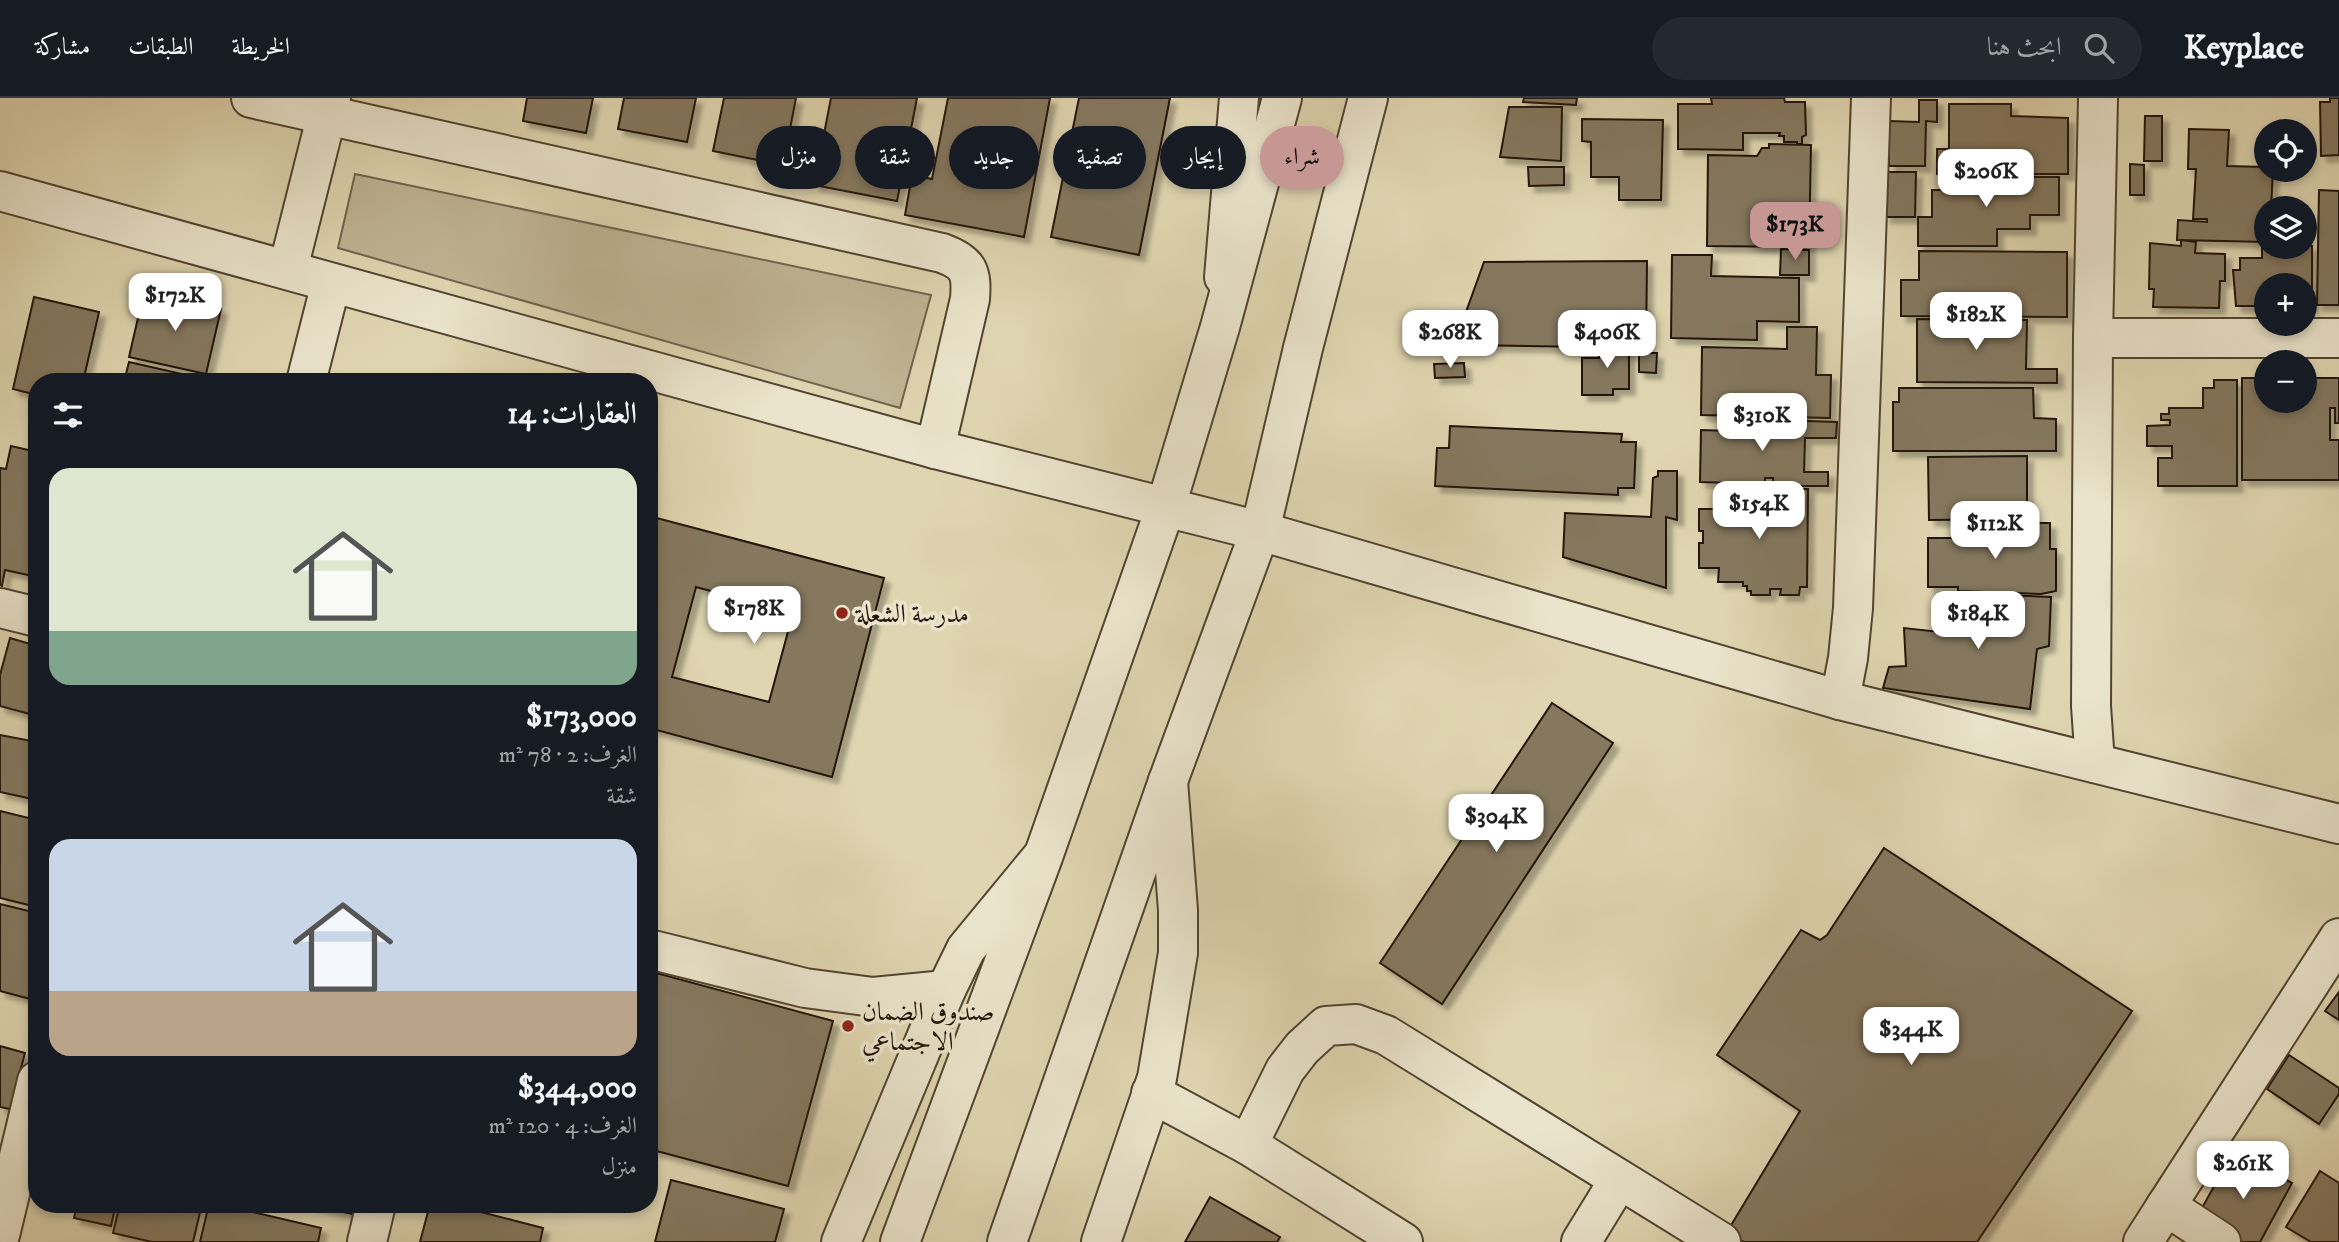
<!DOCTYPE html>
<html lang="ar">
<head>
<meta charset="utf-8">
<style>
  :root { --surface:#171b24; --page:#242831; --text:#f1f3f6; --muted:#9ea1a6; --line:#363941; --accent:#c59692 }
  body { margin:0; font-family:"IM FELL DW Pica",Amiri,serif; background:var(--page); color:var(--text); direction:rtl; height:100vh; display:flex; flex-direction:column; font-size:26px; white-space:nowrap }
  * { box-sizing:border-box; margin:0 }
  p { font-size:23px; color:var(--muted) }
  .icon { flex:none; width:38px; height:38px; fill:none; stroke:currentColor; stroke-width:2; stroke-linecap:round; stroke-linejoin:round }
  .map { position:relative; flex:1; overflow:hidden; direction:ltr }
  .panel { position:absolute; left:28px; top:275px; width:630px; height:840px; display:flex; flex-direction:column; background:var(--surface); border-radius:28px; box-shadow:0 4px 10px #0003; direction:rtl }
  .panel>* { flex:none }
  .top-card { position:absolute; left:679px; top:28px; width:665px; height:63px; direction:rtl; display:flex; gap:14px }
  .fabs { position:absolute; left:2254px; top:21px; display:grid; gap:14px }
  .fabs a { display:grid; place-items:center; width:63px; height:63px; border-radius:50%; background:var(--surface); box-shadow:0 4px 10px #0003; font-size:35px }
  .price { position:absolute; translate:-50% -60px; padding:0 16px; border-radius:14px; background:#fff; color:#222; font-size:23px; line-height:46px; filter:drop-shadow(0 2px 4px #0008) }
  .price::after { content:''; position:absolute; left:50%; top:42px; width:21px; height:16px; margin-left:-10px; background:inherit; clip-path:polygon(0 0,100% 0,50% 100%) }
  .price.active { background:var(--accent); color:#111 }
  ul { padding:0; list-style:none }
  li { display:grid; align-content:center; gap:14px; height:371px; padding:0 21px }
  li span { display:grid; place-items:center; height:217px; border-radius:21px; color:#555 }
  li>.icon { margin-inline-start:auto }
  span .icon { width:126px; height:126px; fill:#fffc; stroke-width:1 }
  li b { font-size:30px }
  h2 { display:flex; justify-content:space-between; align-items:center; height:84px; padding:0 21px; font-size:30px }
  .tag { padding:0 24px; border-radius:32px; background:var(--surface); box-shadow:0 4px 10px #0003; font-size:24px; line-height:63px }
  .tag.active { background:var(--accent); color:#111 }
  header { display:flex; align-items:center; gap:42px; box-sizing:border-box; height:98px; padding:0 35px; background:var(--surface); border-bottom:2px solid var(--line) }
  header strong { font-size:33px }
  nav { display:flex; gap:38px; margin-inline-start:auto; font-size:24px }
  .search { width:490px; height:63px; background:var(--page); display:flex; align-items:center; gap:18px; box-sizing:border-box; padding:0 24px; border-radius:38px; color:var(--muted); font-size:26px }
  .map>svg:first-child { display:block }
</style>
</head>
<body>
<header>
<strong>Keyplace</strong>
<div class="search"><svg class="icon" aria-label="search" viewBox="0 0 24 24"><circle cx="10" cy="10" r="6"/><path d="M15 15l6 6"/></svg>ابحث هنا</div>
<nav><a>الخريطة</a><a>الطبقات</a><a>مشاركة</a></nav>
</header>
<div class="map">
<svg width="2339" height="1144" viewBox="0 0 2339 1144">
  <defs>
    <filter id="shadow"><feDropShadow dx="6" dy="6" stdDeviation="2" flood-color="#0004"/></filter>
  </defs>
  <rect width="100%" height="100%" fill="#dfd5b0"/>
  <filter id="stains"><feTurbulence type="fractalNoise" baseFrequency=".00286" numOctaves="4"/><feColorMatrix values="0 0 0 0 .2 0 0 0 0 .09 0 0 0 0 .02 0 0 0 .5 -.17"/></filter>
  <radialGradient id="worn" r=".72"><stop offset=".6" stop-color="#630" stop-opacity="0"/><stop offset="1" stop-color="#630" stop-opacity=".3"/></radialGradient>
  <polygon fill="#bfb493" stroke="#71644d" stroke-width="2" points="355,76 931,197 900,310 338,150"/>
  <g fill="#85785f" stroke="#231407" stroke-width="2" fill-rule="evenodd" filter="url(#shadow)">
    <polygon points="527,0 593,0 586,35 523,23"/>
    <polygon points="624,0 696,0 687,44 618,31"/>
    <polygon points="724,0 796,0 783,67 713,53"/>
    <polygon points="831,0 917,0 897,103 814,87"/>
    <polygon points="948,0 1050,0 1024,139 905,117 912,77 932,81"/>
    <polygon points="1079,0 1170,0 1139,157 1051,139"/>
    <polygon points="1524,0 1577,0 1576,7 1523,4"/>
    <polygon points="1711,0 1784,0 1785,4 1805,4 1806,37 1802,39 1802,46 1797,46 1797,44 1784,44 1784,38 1779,38 1780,35 1743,35 1743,52 1678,51 1678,6 1712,6"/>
    <polygon points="2330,0 2339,0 2339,57 2321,58 2320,4 2330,4"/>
    <polygon points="1919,2 1937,2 1937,24 1926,23 1925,68 1889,68 1889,23 1919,24"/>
    <polygon points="1949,6 2011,6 2011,18 2068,20 2068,76 1937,76 1937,51 1949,51"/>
    <polygon points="1509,9 1562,9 1561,63 1500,59"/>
    <polygon points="2145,18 2162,18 2162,63 2144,63"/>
    <polygon points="1582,21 1663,22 1661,102 1619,102 1619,79 1591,79 1591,44 1582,43"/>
    <polygon points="2189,31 2229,32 2227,68 2266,69 2266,72 2273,72 2271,110 2266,110 2266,144 2177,142 2178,122 2207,124 2207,121 2193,121 2196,71 2188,71"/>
    <polygon points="1769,46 1811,47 1809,149 1707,148 1708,57 1757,58 1762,50 1769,50"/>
    <polygon points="2130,66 2144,67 2144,97 2130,97"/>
    <polygon points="1528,69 1564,69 1564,87 1529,88"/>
    <polygon points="1886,74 1916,74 1915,119 1885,119"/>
    <polygon points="1945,79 2059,79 2059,117 2030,117 2030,131 1997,131 1997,148 1918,148 1918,119 1932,119 1932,92 1945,92"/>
    <polygon points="2319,92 2339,93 2339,207 2317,207"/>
    <polygon points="2181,142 2196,144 2195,155 2225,156 2225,183 2220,183 2219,210 2153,209 2154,191 2149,191 2150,145 2181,148"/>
    <polygon points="2262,148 2312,148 2312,208 2305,208 2305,187 2266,187 2266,208 2236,208 2233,172 2240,172 2240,160 2262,160"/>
    <polygon points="1781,151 1809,152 1809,177 1780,177"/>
    <polygon points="1919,153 2067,154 2067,219 1901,218 1901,182 1919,182"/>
    <polygon points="1672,157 1712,157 1711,178 1799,180 1799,224 1757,223 1757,242 1671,240"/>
    <polygon points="1647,163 1646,250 1466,247 1466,214 1484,164"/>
    <polygon points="144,194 221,211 206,276 129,259"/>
    <polygon points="34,199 99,214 83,284 37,284 37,297 13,291"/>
    <polygon points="1917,221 2027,222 2026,271 2057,271 2057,285 1917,284"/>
    <polygon points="1787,229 1817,229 1816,277 1831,277 1830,320 1701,317 1702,249 1787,251"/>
    <polygon points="1599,244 1629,244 1629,291 1613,291 1613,297 1582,297 1582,260 1599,260"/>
    <polygon points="1639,255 1657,255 1656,275 1639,274"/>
    <polygon points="129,264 204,281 204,284 124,284"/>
    <polygon points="1464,265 1465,279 1435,280 1434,266"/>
    <polygon points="2242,280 2266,280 2266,303 2305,303 2305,280 2339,280 2339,325 2335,325 2335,310 2330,310 2330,342 2339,342 2339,382 2242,382"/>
    <polygon points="2214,282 2237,282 2237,388 2158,388 2158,360 2172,360 2172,348 2147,348 2147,328 2170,327 2170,322 2161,322 2161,316 2169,316 2169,310 2203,310 2203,290 2214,290"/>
    <polygon points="1899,290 2033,290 2034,320 2056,321 2056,353 1893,353 1893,304 1899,304"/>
    <polygon points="1731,321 1769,322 1768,339 1775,339 1776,322 1837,324 1836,340 1805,340 1804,374 1828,374 1828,388 1773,388 1773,380 1765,380 1765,386 1700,384 1701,332 1731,333"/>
    <polygon points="1450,328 1622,336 1621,344 1636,344 1634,390 1618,390 1618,397 1435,388 1437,350 1449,350"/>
    <polygon points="11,348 37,354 37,479 5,472 2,488 0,487 0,370 6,371"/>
    <polygon points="2027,358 2027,421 1929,422 1928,359"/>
    <polygon points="1658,373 1677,373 1677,422 1666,419 1666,490 1563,459 1565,415 1651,419 1653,380 1658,378"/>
    <polygon points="1741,391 1808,391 1807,489 1800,489 1799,497 1780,497 1781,491 1770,491 1770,497 1751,497 1751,493 1747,493 1747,488 1743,488 1743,484 1718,484 1719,470 1699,470 1699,445 1703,445 1703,433 1699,433 1699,411 1741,411"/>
    <path d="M649,418L884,480L832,679L649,630ZM696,489L793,515L769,604L672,579Z"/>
    <polygon points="2033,425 2050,425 2050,451 2056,451 2056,493 2041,496 1958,493 1958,489 1928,489 1928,440 1971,440 1971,428 2033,428"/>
    <polygon points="1954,495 2051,499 2049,548 2037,551 2030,611 1883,590 1889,569 1906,568 1904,530 1949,535"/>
    <polygon points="10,540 37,548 37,618 0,608 0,577"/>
    <polygon points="1552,605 1613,645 1442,906 1380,865"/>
    <polygon points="0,637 37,644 37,702 0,694"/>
    <polygon points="0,713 37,722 37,809 0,800"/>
    <polygon points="1884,750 2132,913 1977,1144 1744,1144 1727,1134 1800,1013 1717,957 1801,832 1820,842 1827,837"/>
    <polygon points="0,806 37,815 37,892 34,902 0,893"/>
    <polygon points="649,873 833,923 788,1088 649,1051"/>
    <polygon points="2339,894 2339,922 2325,913"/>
    <polygon points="0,948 25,955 10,1011 0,1009"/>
    <polygon points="2289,957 2339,990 2339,996 2319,1026 2267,991"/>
    <polygon points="2234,1053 2292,1085 2260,1144 2231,1144 2194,1124"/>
    <polygon points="2320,1073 2339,1085 2339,1144 2311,1144 2286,1129"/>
    <polygon points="671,1082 784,1111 775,1144 655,1144"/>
    <polygon points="1210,1099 1280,1139 1277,1144 1185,1144"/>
    <polygon points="77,1106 116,1106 111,1128 74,1120"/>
    <polygon points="120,1106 202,1106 193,1144 152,1144 113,1135"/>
    <polygon points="209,1106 219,1106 321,1130 318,1144 200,1144"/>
    <polygon points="310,1106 354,1106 352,1116"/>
    <polygon points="430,1106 450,1106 543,1130 540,1144 420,1144"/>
  </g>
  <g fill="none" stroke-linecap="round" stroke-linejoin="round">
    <defs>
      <g id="minor">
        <path d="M251,0L942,155C969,165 972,174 970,201L935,351"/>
        <polyline points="0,93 935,351 1260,433 1840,602 2339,726"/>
        <polyline points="288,171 331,0"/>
        <polyline points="1224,179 1239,0"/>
        <polyline points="2093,240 2339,240"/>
        <polyline points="306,284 331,185"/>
        <polyline points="0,510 37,519"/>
        <polyline points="1840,602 1848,560 1853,510 1871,0"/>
        <polyline points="2095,665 2091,608 2093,240 2098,0"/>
        <polyline points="649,851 805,890 873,899 946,892"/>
        <polyline points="1151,995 1248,1047 1403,1144"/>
        <polyline points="1248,1047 1285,972 1302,950 1326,928 1356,926 1386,937 1721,1144"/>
        <polyline points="0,1137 37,983"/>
        <polyline points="367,1144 376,1106"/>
        <polyline points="841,1144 946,892 966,851 1041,760"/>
        <polyline points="1101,1144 1157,980 1178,855 1178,812 1168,683"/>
        <polyline points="1581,1144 1619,1082"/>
        <polyline points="2143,1144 2166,1108"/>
        <polyline points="2221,1144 2166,1108 2339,840"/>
      </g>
      <g id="tertiary">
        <polyline points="900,1144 1043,759 1166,408 1220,229 1282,0"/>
        <polyline points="1007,1144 1168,683 1260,433 1303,250 1368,0"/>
      </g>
    </defs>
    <use href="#minor" stroke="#524431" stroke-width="42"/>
    <use href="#tertiary" stroke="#524431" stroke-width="42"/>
    <use href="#minor" stroke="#eae4cc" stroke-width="38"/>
    <use href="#tertiary" stroke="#eae4cc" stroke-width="38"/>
  </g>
  <g fill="#8f2418" stroke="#eae4cc" stroke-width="2.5">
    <circle cx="842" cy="515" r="7"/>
    <circle cx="848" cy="928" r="7"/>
  </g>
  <g text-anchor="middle" stroke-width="7" stroke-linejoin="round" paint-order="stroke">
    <g font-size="26" fill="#231407" stroke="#eae4cc" text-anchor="start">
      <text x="856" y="524">مدرسة الشعلة</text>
      <text x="862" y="922">صندوق الضمان<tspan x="862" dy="30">الاجتماعي</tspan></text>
    </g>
  </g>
  <rect width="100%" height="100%" filter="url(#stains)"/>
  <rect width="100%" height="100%" fill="url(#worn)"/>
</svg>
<div class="fabs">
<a><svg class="icon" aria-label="locate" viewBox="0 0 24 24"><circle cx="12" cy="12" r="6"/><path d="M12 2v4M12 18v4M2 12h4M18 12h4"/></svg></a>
<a><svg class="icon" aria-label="layers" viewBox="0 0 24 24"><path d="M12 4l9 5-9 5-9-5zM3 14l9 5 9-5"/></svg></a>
<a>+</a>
<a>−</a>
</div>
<b class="price" style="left:1986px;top:111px">$206K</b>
<b class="price active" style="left:1795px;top:164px">$173K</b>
<b class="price" style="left:175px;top:235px">$172K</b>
<b class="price" style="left:1976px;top:254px">$182K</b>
<b class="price" style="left:1450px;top:272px">$268K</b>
<b class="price" style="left:1607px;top:272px">$406K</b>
<b class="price" style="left:1762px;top:355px">$310K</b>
<b class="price" style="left:1759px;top:443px">$154K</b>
<b class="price" style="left:1995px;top:463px">$112K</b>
<b class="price" style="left:754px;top:548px">$178K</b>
<b class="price" style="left:1978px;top:553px">$184K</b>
<b class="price" style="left:1496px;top:756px">$304K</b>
<b class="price" style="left:1911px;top:969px">$344K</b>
<b class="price" style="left:2243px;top:1103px">$261K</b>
<div class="top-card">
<a class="tag active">شراء</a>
<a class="tag">إيجار</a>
<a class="tag">تصفية</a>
<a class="tag">جديد</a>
<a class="tag">شقة</a>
<a class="tag">منزل</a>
</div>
<section class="panel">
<h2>العقارات: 14<svg class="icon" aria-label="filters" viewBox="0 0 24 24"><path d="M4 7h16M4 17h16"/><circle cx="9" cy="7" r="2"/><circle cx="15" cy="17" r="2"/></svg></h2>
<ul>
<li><span style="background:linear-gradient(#dfe7d0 75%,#7fa58c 0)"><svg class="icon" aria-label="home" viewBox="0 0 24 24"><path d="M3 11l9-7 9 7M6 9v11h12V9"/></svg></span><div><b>$173,000</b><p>الغرف: 2 · 78 m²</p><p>شقة</p></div></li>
<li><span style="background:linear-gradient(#c9d6e8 70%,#b9a48a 0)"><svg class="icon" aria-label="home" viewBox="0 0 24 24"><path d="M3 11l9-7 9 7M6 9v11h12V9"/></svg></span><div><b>$344,000</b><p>الغرف: 4 · 120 m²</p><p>منزل</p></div></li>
</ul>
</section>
</div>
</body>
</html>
